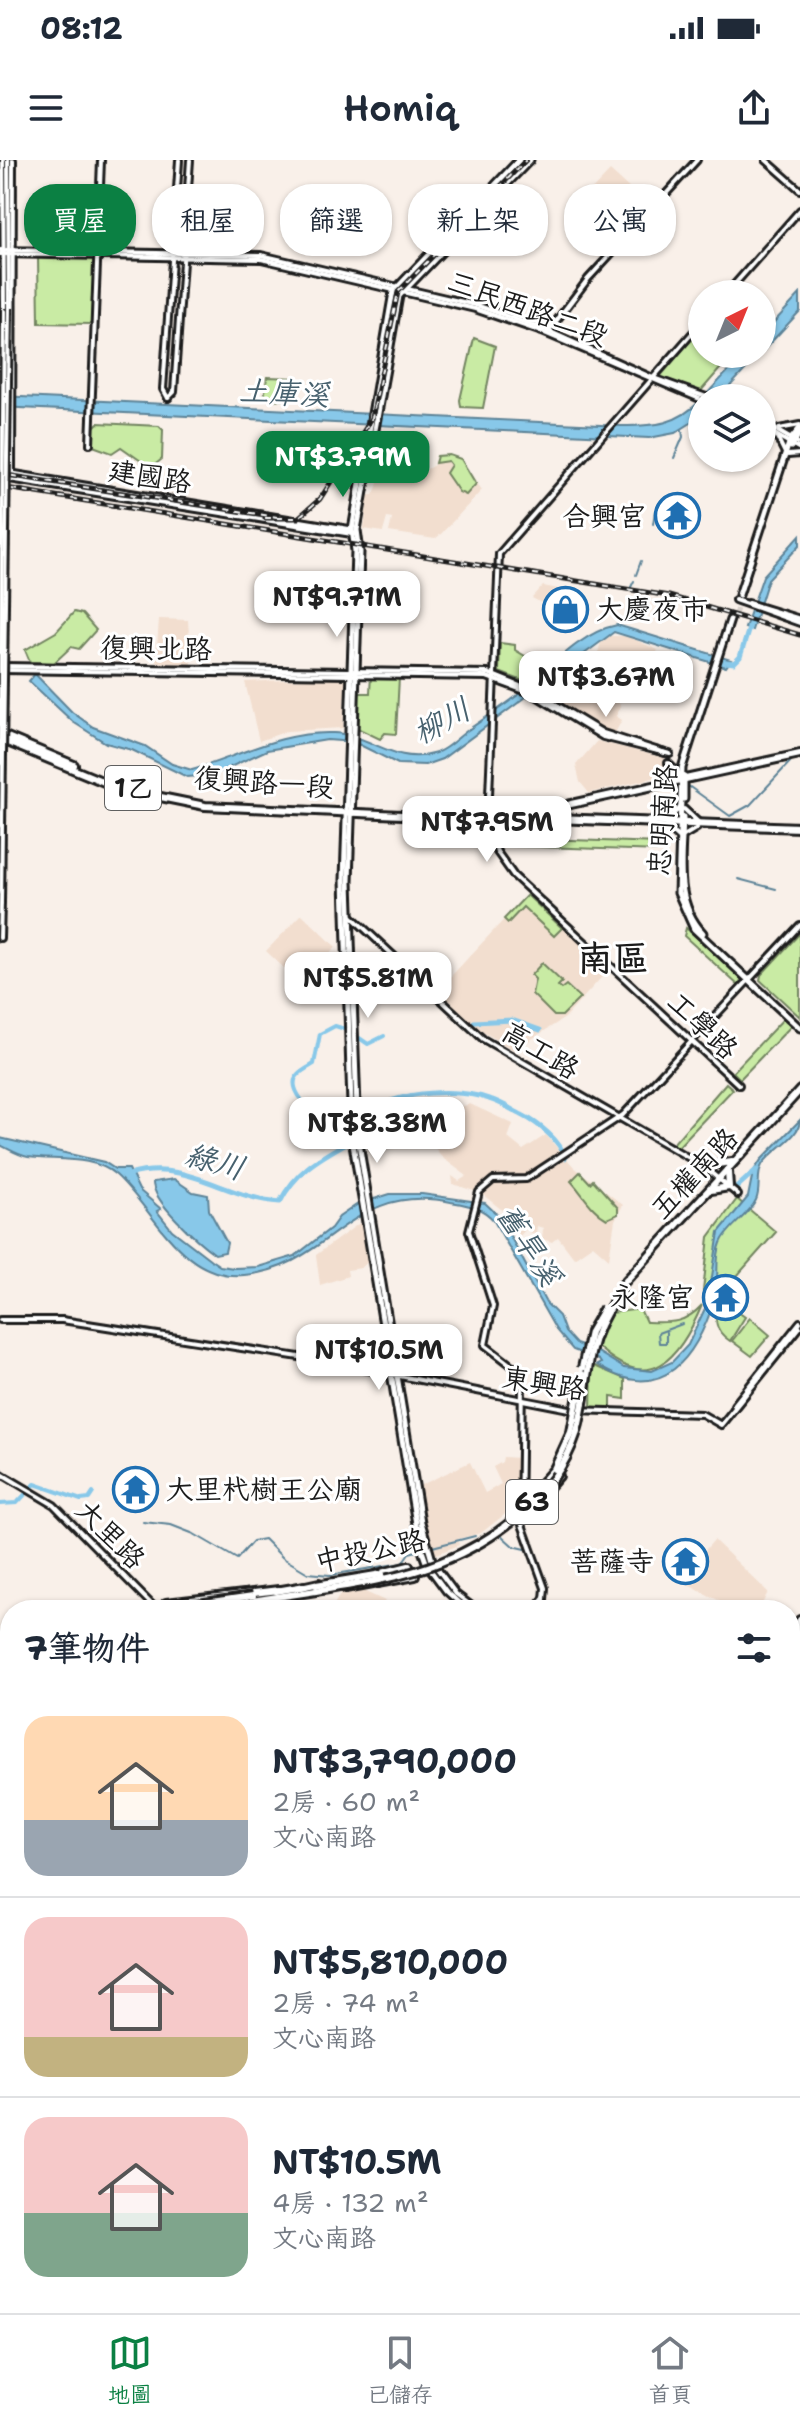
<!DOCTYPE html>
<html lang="zh-TW">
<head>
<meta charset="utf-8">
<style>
  :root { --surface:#fff; --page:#f2f2f3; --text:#1f2937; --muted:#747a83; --line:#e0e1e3; --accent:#0b8043 }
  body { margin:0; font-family:"Shantell Sans","LXGW WenKai TC",sans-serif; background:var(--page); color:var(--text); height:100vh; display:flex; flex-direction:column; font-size:30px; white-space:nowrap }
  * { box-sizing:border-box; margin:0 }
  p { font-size:26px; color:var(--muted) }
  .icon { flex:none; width:44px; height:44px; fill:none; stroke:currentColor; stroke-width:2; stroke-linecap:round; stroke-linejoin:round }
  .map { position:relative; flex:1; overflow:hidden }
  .side { position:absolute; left:0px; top:1440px; width:800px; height:714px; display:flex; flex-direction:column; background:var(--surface); border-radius:32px 32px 0 0; box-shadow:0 2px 6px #0004 }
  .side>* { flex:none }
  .hud { position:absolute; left:24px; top:24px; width:752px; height:72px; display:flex; gap:16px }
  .needle { width:52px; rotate:43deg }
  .buttons { position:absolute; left:688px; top:120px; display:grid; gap:16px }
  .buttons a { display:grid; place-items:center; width:88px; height:88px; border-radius:50%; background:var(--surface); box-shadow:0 2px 6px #0004; font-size:40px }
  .price { position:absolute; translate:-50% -68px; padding:0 18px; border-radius:16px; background:#fff; color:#222; font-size:26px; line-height:52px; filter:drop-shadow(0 2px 4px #0008) }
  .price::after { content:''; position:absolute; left:50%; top:48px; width:24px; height:18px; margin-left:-12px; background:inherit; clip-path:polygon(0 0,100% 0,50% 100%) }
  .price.active { background:var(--accent); color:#fff }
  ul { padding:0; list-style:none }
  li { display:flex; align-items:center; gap:24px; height:200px; padding:0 24px }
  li+li { border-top:2px solid var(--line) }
  li span { display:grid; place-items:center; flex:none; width:224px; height:160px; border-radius:24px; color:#555 }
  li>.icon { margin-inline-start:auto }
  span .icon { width:96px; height:96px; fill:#fffc; stroke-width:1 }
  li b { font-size:34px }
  h2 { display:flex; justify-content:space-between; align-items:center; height:96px; padding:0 24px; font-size:34px }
  .chip { padding:0 28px; border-radius:32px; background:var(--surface); box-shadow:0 2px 6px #0004; font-size:28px; line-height:72px }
  .chip.active { background:var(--accent); color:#fff }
  .status { display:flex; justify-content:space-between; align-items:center; height:56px; padding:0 40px; background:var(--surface); direction:ltr }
  .status svg { height:22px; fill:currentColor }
  header { display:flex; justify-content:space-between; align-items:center; height:104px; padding:0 24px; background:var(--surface); font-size:36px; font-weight:600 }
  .dock { display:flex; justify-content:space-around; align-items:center; height:112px; border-top:2px solid var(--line); background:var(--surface); font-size:22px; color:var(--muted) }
  .dock a { display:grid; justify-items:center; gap:4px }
  .dock .active { color:var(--accent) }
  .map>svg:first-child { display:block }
</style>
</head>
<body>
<div class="status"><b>08:12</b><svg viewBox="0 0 49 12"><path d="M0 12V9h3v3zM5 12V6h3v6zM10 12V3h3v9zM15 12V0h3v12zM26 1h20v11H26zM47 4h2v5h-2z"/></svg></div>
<header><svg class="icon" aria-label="menu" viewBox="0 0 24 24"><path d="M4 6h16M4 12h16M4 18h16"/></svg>Homiq<svg class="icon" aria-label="share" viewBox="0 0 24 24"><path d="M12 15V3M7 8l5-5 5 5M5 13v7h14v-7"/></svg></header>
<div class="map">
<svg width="800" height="2153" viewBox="0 0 800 2153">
  <rect width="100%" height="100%" fill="#f9f0e9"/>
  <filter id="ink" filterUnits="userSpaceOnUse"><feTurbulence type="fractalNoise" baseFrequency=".0125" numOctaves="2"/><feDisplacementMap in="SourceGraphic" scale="16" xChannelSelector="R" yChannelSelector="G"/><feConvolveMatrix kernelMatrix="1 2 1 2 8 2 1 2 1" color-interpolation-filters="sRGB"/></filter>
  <g filter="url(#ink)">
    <g fill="#f2decf">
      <polygon points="610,11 650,47 621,78 581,41"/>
      <polygon points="453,297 460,299 482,330 441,374 435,379 389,372 392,359 387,358 383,372 364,369 368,335 373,335 377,327 380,309 396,315 417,310 418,314 434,305 434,301"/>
      <polygon points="543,426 579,433 584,452 581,460 567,466 552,466 548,462 547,446 532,438"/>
      <polygon points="159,459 188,460 191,505 156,502"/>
      <polygon points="610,476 627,476 658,490 651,504 630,501 628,512 632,513 631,521 616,540 621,546 616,556 622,560 615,573 606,571 563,543 593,510 601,482"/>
      <polygon points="346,517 343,568 287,571 259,581 245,522"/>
      <polygon points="597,581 665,598 662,616 589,633 580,622 576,605"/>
      <polygon points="528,734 608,810 565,858 514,890 478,869 438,830"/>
      <polygon points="302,754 336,787 302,825 266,791"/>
      <polygon points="470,944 513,964 508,978 523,990 546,975 574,1007 623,1045 615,1060 609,1099 593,1085 574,1098 558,1077 552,1082 542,1079 543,1068 537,1066 536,1074 531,1073 531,1063 519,1077 507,1054 482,1034 484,1029 481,1025 477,1032 453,1024 452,1016 459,1021 467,1016 444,999 430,982 432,976 416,965 429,956"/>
      <polygon points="361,1062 369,1101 361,1108 347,1110 348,1116 320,1125 316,1095"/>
      <polygon points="503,1297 520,1298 518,1344 481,1373 458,1379 459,1385 434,1395 429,1387 419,1326 470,1302 485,1333 501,1324 493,1307 502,1302"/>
      <polygon points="714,1380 768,1432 759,1450 738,1450 684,1423 692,1405"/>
      <polygon points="363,1431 385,1441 379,1450 340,1450 333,1446 341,1433"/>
      <polygon points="0,2060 10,2070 10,2144 127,2144 152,2153 0,2153"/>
    </g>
    <g fill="#c9eba4" stroke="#728460" stroke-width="2">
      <polygon points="38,96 94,99 91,164 39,163"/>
      <polygon points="702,167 702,194 733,194 700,232 659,218"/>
      <polygon points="474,178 495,186 483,248 461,247 460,240"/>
      <polygon points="267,217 296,218 293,240 264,239"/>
      <polygon points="98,263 159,266 163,270 162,299 151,308 121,287 112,293 93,286 94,267"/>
      <polygon points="449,295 461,299 476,324 466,335 459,332 446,313 451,305 448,301 435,303 437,296"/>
      <polygon points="74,452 82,454 96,470 79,489 71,487 54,503 30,502 25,490 56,472"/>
      <polygon points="500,483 515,485 515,490 530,499 537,510 523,521 499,512"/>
      <polygon points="371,515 399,517 396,574 385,573 380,579 357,568 358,533 370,533"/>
      <polygon points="510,678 661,683 661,691 511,686"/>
      <polygon points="527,735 562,768 554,776 523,747 508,763 504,759"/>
      <polygon points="686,768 742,818 739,826 684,776"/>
      <polygon points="800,773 800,857 760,820 761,815"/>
      <polygon points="542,803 562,822 558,826 561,829 566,825 580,838 562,856 554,856 532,834 535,819 531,815"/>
      <polygon points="785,857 793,864 740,919 733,912"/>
      <polygon points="726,923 733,929 678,987 672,985"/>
      <path d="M580,1012L590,1023L593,1020L618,1048V1054L607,1059C592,1051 583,1034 571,1021Z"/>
      <polygon points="737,1039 776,1072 721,1134 703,1131 709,1077"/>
      <path d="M721,1140L745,1157L730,1181C713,1170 713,1156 721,1140Z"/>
      <path d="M702,1145C680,1197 651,1237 597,1186L611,1153L640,1149L646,1162C670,1163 685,1164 702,1145Z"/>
      <polygon points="750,1158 770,1175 752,1196 732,1181"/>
      <polygon points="592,1205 625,1219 625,1239 611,1237 611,1250 591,1249"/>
    </g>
    <g fill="#88c8e9" stroke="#5d8397" stroke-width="2">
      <polygon points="800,134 800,151 762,192 762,175"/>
      <polygon points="744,194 760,194 719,238 703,238"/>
      <path d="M0,236L621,266C656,266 677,265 702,239V256L675,273L649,278L0,247Z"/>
      <polygon points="800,375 800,385 768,419 752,470 745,468 763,416"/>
      <path d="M617,465L731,500L726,507L614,472L442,599L425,605L398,604L354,582L327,580L267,590L213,615L187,617L132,590L106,583L73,562L29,521L35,514L72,552L93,567L145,586L172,604L192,610C239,596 283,571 333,573C370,574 395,605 432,594C445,591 457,578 468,570C486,557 506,545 523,531C550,508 581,472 617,465Z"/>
      <path d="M800,960C800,978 772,989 762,1005C756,1016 761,1030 756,1040C749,1056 728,1066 721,1083C714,1099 720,1120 715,1138C697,1196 663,1247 597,1205L601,1203L599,1200L573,1190L556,1170L494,1061C483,1047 468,1045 451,1042C349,1021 331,1108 244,1115C181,1121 154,1049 116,1015C93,995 56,1001 28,997C18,995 9,989 0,985V978L104,1002L115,1009H129L139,1030L161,1049L157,1051L172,1070L211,1100L220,1106L234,1108L258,1107L295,1096L331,1068L339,1057L358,1044L390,1034H422L485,1043L500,1057L546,1143L559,1156L565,1172L576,1184L596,1191L624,1208L652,1211L672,1202L688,1185L708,1142L719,1072L748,1037L753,1012L761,1000Z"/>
      <path d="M174,1019L193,1032L208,1035L209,1050L227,1083L225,1092L215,1094C197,1081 152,1041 153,1022Z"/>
    </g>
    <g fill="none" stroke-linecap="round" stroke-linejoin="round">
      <g stroke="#5d8397" stroke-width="2">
        <polyline points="674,298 683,277 682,270"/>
        <polyline points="653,364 655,351"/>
        <polyline points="636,415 641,401"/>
        <polyline points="629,431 634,421"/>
        <polyline points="687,625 730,656 750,645 791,601"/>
        <polyline points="738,719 776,729"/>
        <polyline points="666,1172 666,1183 659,1183 658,1173 682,1164"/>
        <polyline points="143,1362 171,1365 194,1374 237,1399 253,1381 264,1379 283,1398 308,1413 330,1415 402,1403 409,1393 475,1376"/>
        <polyline points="502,1376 513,1386 530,1390"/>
        <polyline points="526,2144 536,2153"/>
      </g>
      <g stroke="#88c8e9" stroke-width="4">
        <path d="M348,870L335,866L320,874L314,904C309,907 301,911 298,915C280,933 336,971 348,982"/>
        <polyline points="355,875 368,884 384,876"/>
        <polyline points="0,1344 17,1343 35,1324 81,1340 89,1339 93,1333"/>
        <polyline points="0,1533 10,1549"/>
        <polyline points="10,1666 2,1702 10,1719"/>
        <polyline points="790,1878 800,1876"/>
      </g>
      <g stroke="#88c8e9" stroke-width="5">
        <polyline points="726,502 734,503 740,497 750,465"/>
        <polyline points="474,862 512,860 540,870"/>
        <path d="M129,1015C186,998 224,1038 280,1042C296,1011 318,999 348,982C362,974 362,957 374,949C403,931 457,928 489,939C501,942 512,950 522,955C538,963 561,981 565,998"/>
        <polyline points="736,1028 756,1010"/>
      </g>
      <polyline stroke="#d8d0ca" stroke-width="5" stroke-dasharray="5 2.5" stroke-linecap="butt" points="733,461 741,436"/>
      <defs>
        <g id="tertiary">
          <polyline points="3,0 4,151"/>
          <polyline points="8,0 9,148"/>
          <polyline points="766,0 800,30"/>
          <polyline points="0,90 261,95 476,145 544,169 653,218 709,238"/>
          <polyline points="0,94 261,99 475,149 542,172 702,240"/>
          <polyline points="726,134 800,50"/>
          <polyline points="702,162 499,394 488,659 497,692 514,716 739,925"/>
          <polyline points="548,172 588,119 697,0"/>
          <polyline points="0,180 0,312"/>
          <polyline points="168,238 174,232 190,0"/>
          <polyline points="168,238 163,229 179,0"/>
          <polyline points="762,262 800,284"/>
          <polyline points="762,267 800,289"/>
          <polyline points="779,269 800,265"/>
          <polyline points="776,275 785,293"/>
          <polyline points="90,284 101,0"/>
          <polyline points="788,295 800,294"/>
          <polyline points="12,314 13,0"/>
          <polyline points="735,440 800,463"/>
          <polyline points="748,443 800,459"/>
          <polyline points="3,506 488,513 537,533 603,573 665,593"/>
          <polyline points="2,510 487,517 533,534 603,577 670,594"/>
          <polyline points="668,603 683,618"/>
          <polyline points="684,649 698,662"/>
          <polyline points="548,652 556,657 800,666"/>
          <polyline points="525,659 800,669"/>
          <polyline points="668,659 681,647"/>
          <polyline points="666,666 679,678"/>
          <polyline points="682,677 697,668"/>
          <polyline points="350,755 483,879 703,1006 738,1035"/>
          <polyline points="0,778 1,743"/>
          <polyline points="0,1160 62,1160 312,1199 575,1250 702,1254 721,1265 800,1167"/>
          <polyline points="734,1245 800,1162"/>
          <polyline points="0,1313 54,1345 157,1450"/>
          <polyline points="433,1403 456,1434 477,1450"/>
          <polyline points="429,1408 446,1431 467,1450"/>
          <polyline points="534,1450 544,1438"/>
          <polyline points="543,1450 545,1428 520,1359 522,1223 515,1208 485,1185 493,1146 469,1071 479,1032 493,1020 526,1019 623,955 800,765"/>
          <polyline points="790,1652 800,1680"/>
          <polyline points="790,1670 800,1699"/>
          <polyline points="790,1725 800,1724"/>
          <polyline points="0,1792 10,1793"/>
          <polyline points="790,1844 798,1855"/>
          <polyline points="0,1947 10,1952"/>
          <polyline points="0,1951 10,1955"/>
          <polyline points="414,2144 440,2153"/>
          <polyline points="98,2153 106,2144"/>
          <polyline points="292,2153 301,2144"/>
          <polyline points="455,2153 456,2144"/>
        </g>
        <g id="secondary">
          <polyline points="791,287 800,273"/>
          <polyline points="0,312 352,370"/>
          <polyline points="0,317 355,374"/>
          <polyline points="739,435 790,280 800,268"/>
          <polyline points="730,460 682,608 678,733 694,769 800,868"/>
          <polyline points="684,639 684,617"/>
          <path d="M683,657C682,697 673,741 703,773"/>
          <polyline points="432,1400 421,1362 358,977 349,722 360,392 357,370 399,136 530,0"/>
          <polyline points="426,1402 419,1382 352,978 344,720 355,391 352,370 393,132 519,0"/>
        </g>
        <g id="primary">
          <polyline points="0,574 74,605"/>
          <polyline points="0,579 121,629 205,646 488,659 534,656 571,644 800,594"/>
          <polyline points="519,652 554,644"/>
          <polyline points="703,1006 732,1002"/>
          <polyline points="711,1030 729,1027 728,1012"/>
          <polyline points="621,1126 800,930"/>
          <polyline points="525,1341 554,1309"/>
          <polyline points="531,1348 559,1316"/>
          <polyline points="377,1414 409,1406"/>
          <polyline points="301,1427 319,1423"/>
          <polyline points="345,1429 415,1416"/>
          <polyline points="276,1431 305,1426"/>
          <polyline points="166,1443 279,1430"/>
          <polyline points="194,1450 316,1431"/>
          <polyline points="790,1479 800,1460"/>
          <polyline points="790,1491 800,1472"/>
          <polyline points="0,1495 10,1487"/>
          <polyline points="0,1502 10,1493"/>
          <polyline points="0,1509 10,1500"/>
          <polyline points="664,2144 665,2153"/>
        </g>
        <g id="trunk">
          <polyline points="790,1993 800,1989"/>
          <polyline points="790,2000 800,1996"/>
          <polyline points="790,2008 800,2008"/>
          <polyline points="298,2153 306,2144"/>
        </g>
      </defs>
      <use href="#tertiary" stroke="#1c1c1c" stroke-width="10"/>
      <use href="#secondary" stroke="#1c1c1c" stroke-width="11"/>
      <use href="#primary" stroke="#1c1c1c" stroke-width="12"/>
      <use href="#trunk" stroke="#1c1c1c" stroke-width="13"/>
      <use href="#tertiary" stroke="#fff" stroke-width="4"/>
      <use href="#secondary" stroke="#fff" stroke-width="5"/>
      <use href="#primary" stroke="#fff" stroke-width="6"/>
      <use href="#trunk" stroke="#fff" stroke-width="7"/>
      <defs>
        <g id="rail">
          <polyline points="0,314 277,357"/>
          <polyline points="0,327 669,436 800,475"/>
          <polyline points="265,358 298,358 320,339 372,258 398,132 526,0"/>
        </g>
      </defs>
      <use href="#rail" stroke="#1c1c1c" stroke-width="5"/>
      <use href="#rail" stroke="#fff" stroke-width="2" stroke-dasharray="6" stroke-linecap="butt"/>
      <defs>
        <g id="tertiary-bridge">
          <polyline points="0,603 4,151"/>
          <polyline points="1,743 9,148"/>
        </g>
        <g id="primary-bridge">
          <polyline points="582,1208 590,1172 604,1148"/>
          <polyline points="554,1309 571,1272 582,1214"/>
          <polyline points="316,1425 382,1414"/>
          <path d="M316,1431C358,1424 402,1418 441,1402C500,1379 564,1328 579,1264C592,1206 583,1178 624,1128"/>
          <polyline points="156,1450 253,1436"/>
        </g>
      </defs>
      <use href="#tertiary-bridge" stroke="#1c1c1c" stroke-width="10" stroke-linecap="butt"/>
      <use href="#primary-bridge" stroke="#1c1c1c" stroke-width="12" stroke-linecap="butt"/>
      <use href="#tertiary-bridge" stroke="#fff" stroke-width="4"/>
      <use href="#primary-bridge" stroke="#fff" stroke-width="6"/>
    </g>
  </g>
  <defs>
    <symbol id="temple-ring" viewBox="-11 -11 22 22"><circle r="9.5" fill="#fff" stroke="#1f6fb2" stroke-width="1.5"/><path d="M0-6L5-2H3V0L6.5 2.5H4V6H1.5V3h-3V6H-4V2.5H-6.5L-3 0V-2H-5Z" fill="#1f6fb2"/></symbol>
    <symbol id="shop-ring" viewBox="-11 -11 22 22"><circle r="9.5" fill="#fff" stroke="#1f6fb2" stroke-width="1.5"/><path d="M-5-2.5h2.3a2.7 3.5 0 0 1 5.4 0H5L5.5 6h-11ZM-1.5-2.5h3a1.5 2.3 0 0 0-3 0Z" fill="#1f6fb2"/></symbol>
  </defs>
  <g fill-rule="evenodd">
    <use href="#temple-ring" x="652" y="330" width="51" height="51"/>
    <use href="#shop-ring" x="540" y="424" width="51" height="51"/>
    <use href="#temple-ring" x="700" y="1112" width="51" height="51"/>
    <use href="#temple-ring" x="110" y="1304" width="51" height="51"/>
    <use href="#temple-ring" x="660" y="1376" width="51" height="51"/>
  </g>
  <g text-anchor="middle" stroke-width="6" stroke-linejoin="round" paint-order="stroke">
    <g fill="#fff" stroke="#606060" stroke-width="2">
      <rect x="105" y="606" width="56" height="44" rx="6"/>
      <rect x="506" y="1320" width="52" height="44" rx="6"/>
    </g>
    <g font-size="26" font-weight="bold" fill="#1c1c1c">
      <text x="133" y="637">1乙</text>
      <text x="532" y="1351">63</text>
    </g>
    <g font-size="28" fill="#1c1c1c" stroke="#fff">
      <text transform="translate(528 148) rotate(20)" y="10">三民西路二段</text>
      <text transform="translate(150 316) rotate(9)" y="10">建國路</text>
      <text transform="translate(156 488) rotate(1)" y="10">復興北路</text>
      <text transform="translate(264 622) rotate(4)" y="10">復興路一段</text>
      <text transform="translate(662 660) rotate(-86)" y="10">忠明南路</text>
      <text transform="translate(703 865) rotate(43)" y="10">工學路</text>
      <text transform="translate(541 890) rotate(31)" y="10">高工路</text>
      <text transform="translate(694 1013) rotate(-47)" y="10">五權南路</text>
      <text transform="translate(544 1223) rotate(9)" y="10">東興路</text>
      <text transform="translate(111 1374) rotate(45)" y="10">大里路</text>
      <text transform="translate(370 1390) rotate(-12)" y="10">中投公路</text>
    </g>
    <g font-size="28" fill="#1c1c1c" stroke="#fff" text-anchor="end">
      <text x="646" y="366">合興宮</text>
      <text x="596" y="459" text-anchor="start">大慶夜市</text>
      <text x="694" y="1147">永隆宮</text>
      <text x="166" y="1339" text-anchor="start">大里杙樹王公廟</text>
      <text x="654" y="1411">菩薩寺</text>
    </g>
    <g font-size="30" font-style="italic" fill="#47616e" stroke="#fff">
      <text transform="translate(284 233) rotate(3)" y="10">土庫溪</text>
      <text transform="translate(442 561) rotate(-28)" y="10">柳川</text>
      <text transform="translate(215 1002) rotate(16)" y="10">綠川</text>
      <text transform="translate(529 1085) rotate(57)" y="10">舊旱溪</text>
    </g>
    <g font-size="36" font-weight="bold" fill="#1c1c1c" stroke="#fff">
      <text x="613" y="811">南區</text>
    </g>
  </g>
</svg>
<div class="buttons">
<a><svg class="needle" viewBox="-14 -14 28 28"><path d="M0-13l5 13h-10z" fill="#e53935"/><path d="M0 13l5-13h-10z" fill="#747a83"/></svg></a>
<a><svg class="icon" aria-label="layers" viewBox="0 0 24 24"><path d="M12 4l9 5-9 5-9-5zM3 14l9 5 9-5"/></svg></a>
</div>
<b class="price active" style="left:343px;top:339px">NT$3.79M</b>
<b class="price" style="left:337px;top:479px">NT$9.71M</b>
<b class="price" style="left:606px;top:559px">NT$3.67M</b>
<b class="price" style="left:487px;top:704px">NT$7.95M</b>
<b class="price" style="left:368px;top:860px">NT$5.81M</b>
<b class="price" style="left:377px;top:1005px">NT$8.38M</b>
<b class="price" style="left:379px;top:1232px">NT$10.5M</b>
<div class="hud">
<a class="chip active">買屋</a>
<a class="chip">租屋</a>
<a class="chip">篩選</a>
<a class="chip">新上架</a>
<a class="chip">公寓</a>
</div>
<section class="side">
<h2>7筆物件<svg class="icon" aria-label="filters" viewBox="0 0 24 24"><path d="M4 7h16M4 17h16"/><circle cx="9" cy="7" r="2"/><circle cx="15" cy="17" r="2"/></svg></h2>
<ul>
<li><span style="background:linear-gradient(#ffd9b3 65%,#9aa5b1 0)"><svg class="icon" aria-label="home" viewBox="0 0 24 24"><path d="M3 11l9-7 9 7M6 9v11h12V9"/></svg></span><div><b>NT$3,790,000</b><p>2房 · 60 m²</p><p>文心南路</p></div></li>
<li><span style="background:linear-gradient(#f6c9c9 75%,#c2b280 0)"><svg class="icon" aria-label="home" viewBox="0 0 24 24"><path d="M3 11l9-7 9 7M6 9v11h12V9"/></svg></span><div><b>NT$5,810,000</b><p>2房 · 74 m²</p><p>文心南路</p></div></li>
<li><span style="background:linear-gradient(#f6c9c9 60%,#7fa58c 0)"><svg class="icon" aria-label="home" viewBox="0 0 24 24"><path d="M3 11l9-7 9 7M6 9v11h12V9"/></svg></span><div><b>NT$10.5M</b><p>4房 · 132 m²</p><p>文心南路</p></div></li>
</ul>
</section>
</div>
<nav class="dock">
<a class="active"><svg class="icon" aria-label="map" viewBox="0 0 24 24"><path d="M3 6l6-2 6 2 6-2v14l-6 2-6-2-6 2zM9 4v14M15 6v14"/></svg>地圖</a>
<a><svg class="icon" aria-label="saved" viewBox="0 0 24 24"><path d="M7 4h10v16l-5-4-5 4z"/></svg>已儲存</a>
<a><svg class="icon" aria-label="home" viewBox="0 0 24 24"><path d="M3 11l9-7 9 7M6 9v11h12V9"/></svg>首頁</a>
</nav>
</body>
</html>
